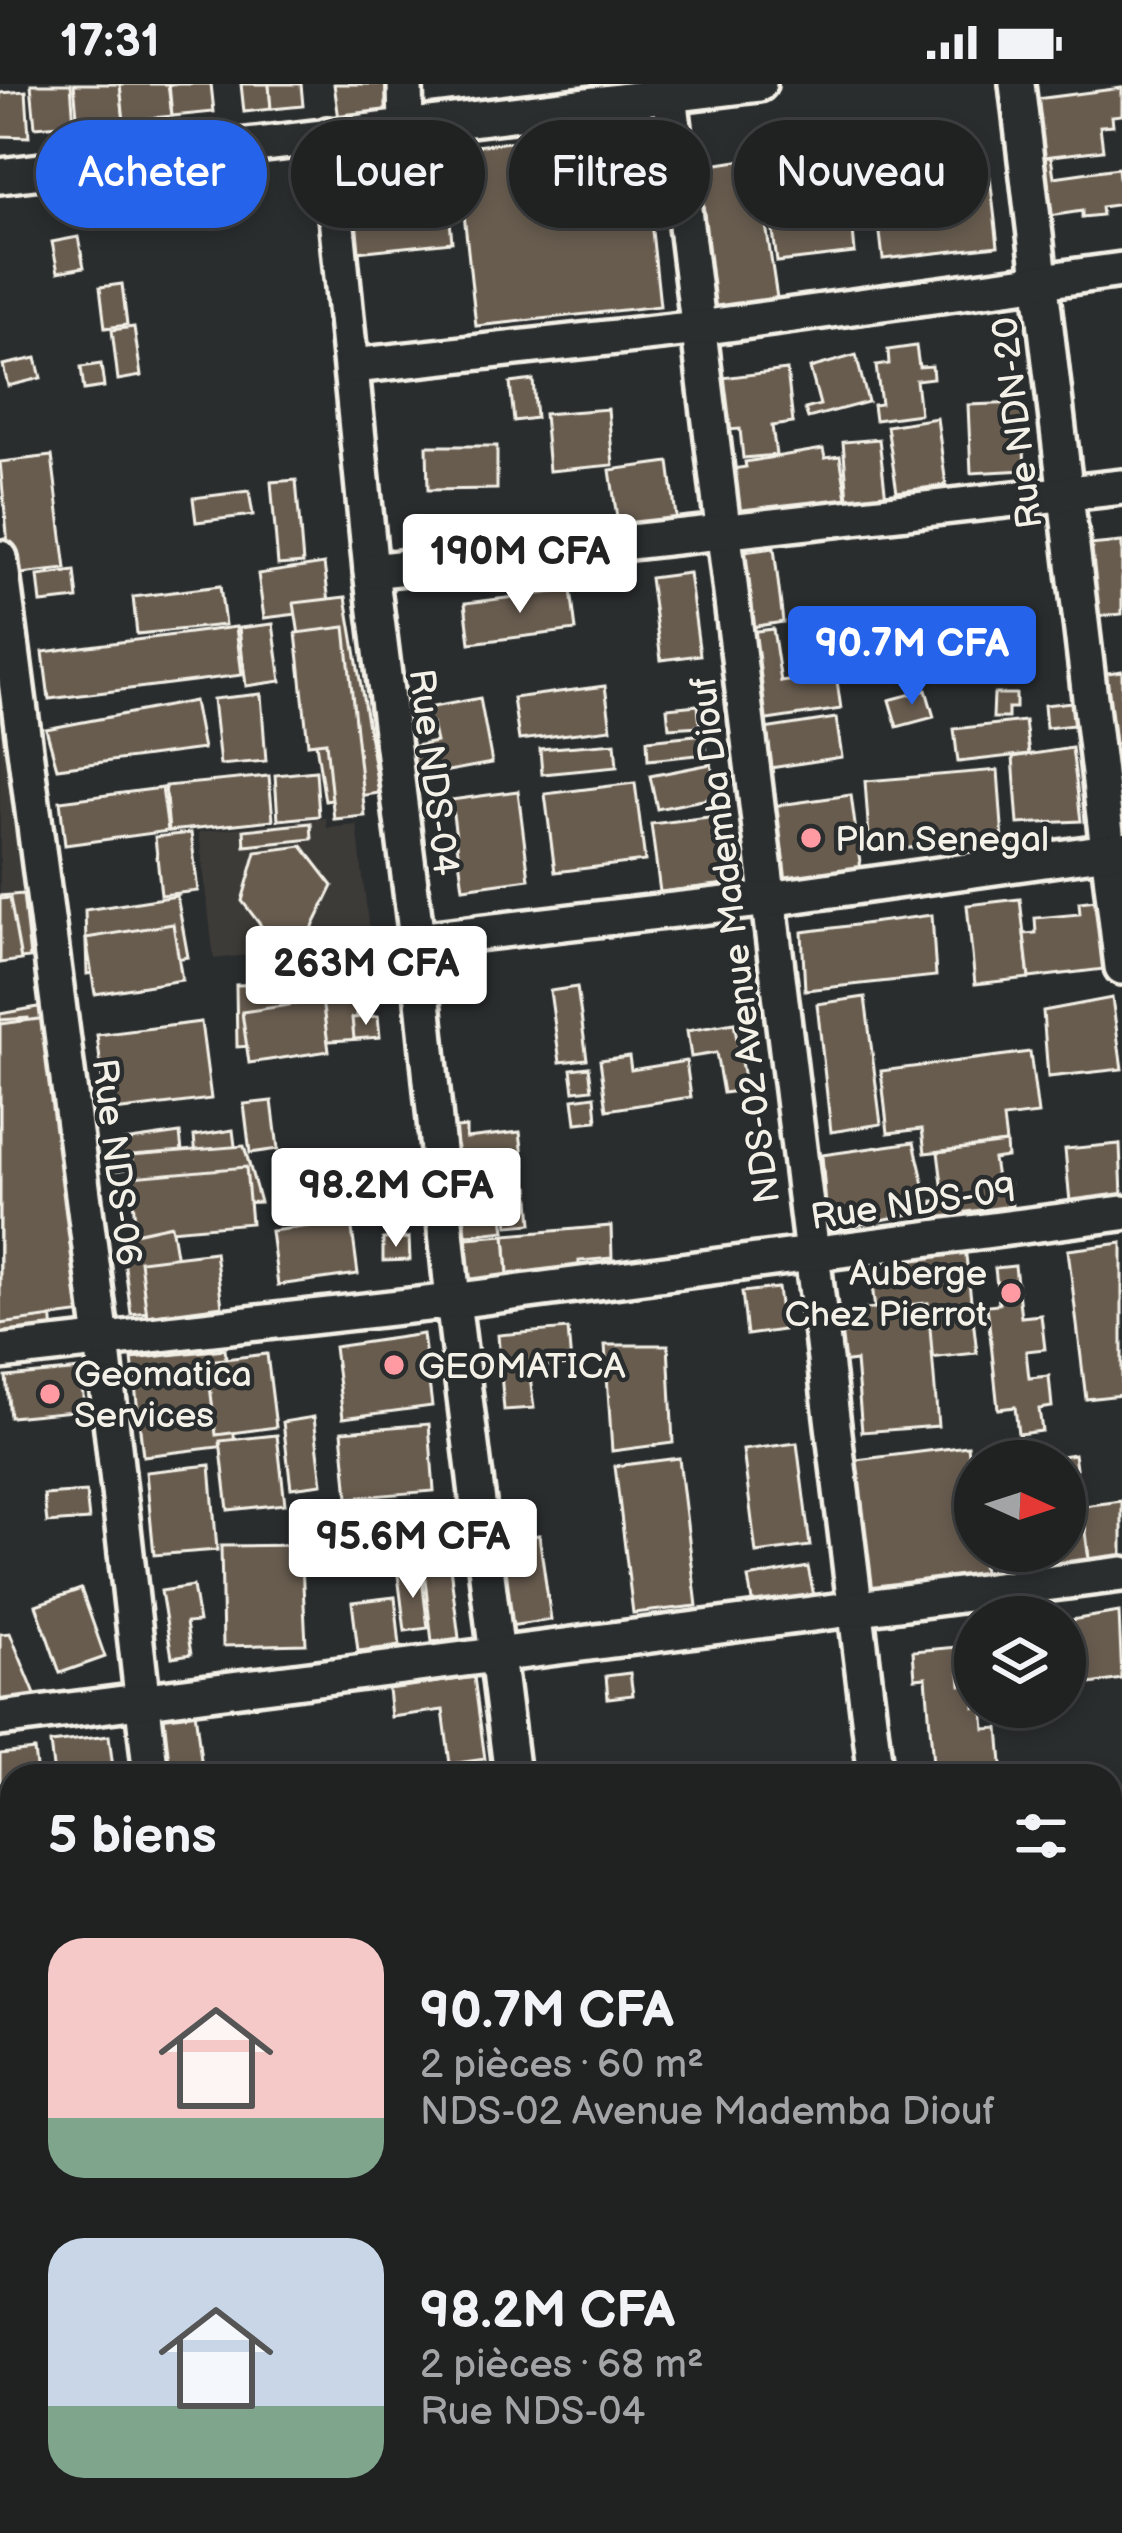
<!DOCTYPE html>
<html lang="fr">
<head>
<meta charset="utf-8">
<style>
  :root { --surface:#202222; --page:#2d2f2f; --text:#f1f3f6; --muted:#a2a4a5; --line:#3d3f40; --accent:#2563eb }
  body { margin:0; font-family:"Balsamiq Sans",sans-serif; background:var(--page); color:var(--text); height:100vh; display:flex; flex-direction:column; font-size:45px; white-space:nowrap }
  * { box-sizing:border-box; margin:0 }
  p { font-size:39px; color:var(--muted) }
  .icon { flex:none; width:66px; height:66px; fill:none; stroke:currentColor; stroke-width:2; stroke-linecap:round; stroke-linejoin:round }
  .map { position:relative; flex:1; overflow:hidden }
  .panel { position:absolute; left:0px; top:1680px; width:1122px; height:771px; display:flex; flex-direction:column; background:var(--surface); border-radius:36px 36px 0 0; box-shadow:0 6px 18px #0003,0 0 0 3px var(--line) }
  .panel>* { flex:none }
  .hud { position:absolute; left:36px; top:36px; width:1050px; height:108px; display:flex; gap:24px }
  .needle { width:78px; rotate:93deg }
  .buttons { position:absolute; left:954px; top:1356px; display:grid; gap:24px }
  .buttons a { display:grid; place-items:center; width:132px; height:132px; border-radius:50%; background:var(--surface); box-shadow:0 6px 18px #0003,0 0 0 3px var(--line); font-size:60px }
  .price { position:absolute; translate:-50% -102px; padding:0 27px; border-radius:12px; background:#fff; color:#222; font-size:39px; line-height:78px; filter:drop-shadow(0 3px 6px #0008) }
  .price::after { content:''; position:absolute; left:50%; top:72px; width:36px; height:27px; margin-left:-18px; background:inherit; clip-path:polygon(0 0,100% 0,50% 100%) }
  .price.current { background:var(--accent); color:#fff }
  ul { padding:0; list-style:none }
  li { display:flex; align-items:center; gap:36px; height:300px; padding:0 48px }
  li span { display:grid; place-items:center; flex:none; width:336px; height:240px; border-radius:36px; color:#555 }
  li>.icon { margin-inline-start:auto }
  span .icon { width:144px; height:144px; fill:#fffc; stroke-width:1 }
  li b { font-size:51px }
  h2 { display:flex; justify-content:space-between; align-items:center; height:144px; padding:0 48px; font-size:51px }
  .tag { padding:0 42px; border-radius:54px; background:var(--surface); box-shadow:0 6px 18px #0003,0 0 0 3px var(--line); font-size:42px; line-height:108px }
  .tag.current { background:var(--accent); color:#fff }
  .status { display:flex; justify-content:space-between; align-items:center; height:84px; padding:0 60px; background:var(--surface); direction:ltr }
  .status svg { height:33px; fill:currentColor }
  .map>svg:first-child { display:block }
</style>
</head>
<body>
<div class="status"><b>17:31</b><svg viewBox="0 0 49 12"><path d="M0 12V9h3v3zM5 12V6h3v6zM10 12V3h3v9zM15 12V0h3v12zM26 1h20v11H26zM47 4h2v5h-2z"/></svg></div>
<div class="map">
<svg width="1122" height="2449" viewBox="0 0 1122 2449">
  <rect width="100%" height="100%" fill="#2a2d2e"/>
  <filter id="ink" filterUnits="userSpaceOnUse"><feTurbulence type="fractalNoise" baseFrequency=".00833" numOctaves="2"/><feDisplacementMap in="SourceGraphic" scale="24" xChannelSelector="R" yChannelSelector="G"/><feConvolveMatrix kernelMatrix="1 2 1 2 8 2 1 2 1" color-interpolation-filters="sRGB"/></filter>
  <g filter="url(#ink)">
    <g fill="#3d3b38">
      <polygon points="0,603 35,873 0,877"/>
      <polygon points="326,734 327,744 357,741 370,856 214,875 199,748"/>
    </g>
    <g fill="#685c4f" stroke="#f4f1e8" stroke-width="3">
      <polygon points="31,0 71,0 74,40 35,43"/>
      <polygon points="74,0 120,0 124,37 78,42"/>
      <polygon points="120,0 168,0 172,32 124,37"/>
      <polygon points="169,0 211,0 214,28 172,32"/>
      <polygon points="241,0 269,0 271,25 244,28"/>
      <polygon points="269,0 301,0 303,22 271,25"/>
      <polygon points="334,0 392,0 395,28 339,35"/>
      <polygon points="1122,4 1122,31 1112,32 1113,41 1100,42 1103,66 1035,74 1028,16"/>
      <polygon points="26,7 29,53 0,52 0,9"/>
      <polygon points="844,46 855,169 777,178 761,56"/>
      <polygon points="519,57 521,75 643,62 660,222 476,242 457,64"/>
      <polygon points="1051,73 1054,93 1118,84 1122,120 1101,123 1102,131 1082,133 1082,127 1043,133 1035,74"/>
      <polygon points="756,74 777,214 708,225 686,85"/>
      <polygon points="990,93 998,162 883,175 875,106"/>
      <polygon points="447,105 452,158 347,169 342,115"/>
      <polygon points="91,106 91,121 54,123 53,108"/>
      <polygon points="78,153 84,183 58,188 52,158"/>
      <polygon points="122,200 127,241 105,244 100,203"/>
      <polygon points="134,243 141,292 118,296 112,246"/>
      <polygon points="916,262 919,283 932,282 933,294 916,296 920,330 875,336 873,321 881,320 876,282 889,280 888,266"/>
      <polygon points="856,271 868,318 808,334 805,325 820,321 810,284"/>
      <polygon points="36,274 41,294 8,302 3,281"/>
      <polygon points="101,280 104,303 84,306 81,283"/>
      <polygon points="787,286 793,339 772,342 776,371 743,374 740,345 728,346 722,294"/>
      <polygon points="533,296 536,334 514,337 510,299"/>
      <polygon points="1022,319 1025,386 971,389 968,321"/>
      <polygon points="608,325 613,381 549,387 544,330"/>
      <polygon points="937,334 946,401 897,408 887,342"/>
      <polygon points="879,355 886,415 848,415 843,358"/>
      <polygon points="427,362 497,362 497,405 428,406"/>
      <polygon points="823,365 825,374 840,372 848,421 740,438 732,385 746,383 745,378"/>
      <polygon points="52,372 66,485 11,491 0,378"/>
      <polygon points="669,378 677,440 619,448 610,386"/>
      <polygon points="296,396 303,479 278,481 271,398"/>
      <polygon points="249,407 253,431 196,438 193,414"/>
      <polygon points="1122,458 1122,530 1086,534 1078,462"/>
      <polygon points="774,464 783,538 745,544 736,469"/>
      <polygon points="324,480 330,526 264,534 258,490"/>
      <polygon points="75,487 78,515 41,519 38,492"/>
      <polygon points="689,489 700,571 661,576 650,494"/>
      <polygon points="220,502 225,541 137,550 133,513"/>
      <polygon points="571,506 576,546 470,559 465,519"/>
      <polygon points="346,513 379,709 325,717 294,519"/>
      <polygon points="273,540 281,597 246,602 239,544"/>
      <polygon points="236,543 242,591 49,615 43,568"/>
      <polygon points="345,543 365,732 334,735 326,658 308,660 296,549"/>
      <polygon points="773,545 781,598 836,590 841,625 754,638 741,549"/>
      <polygon points="1122,587 1122,659 1103,662 1093,591"/>
      <polygon points="605,602 611,645 519,656 513,614"/>
      <polygon points="926,606 934,633 897,643 889,616"/>
      <polygon points="261,610 266,677 220,681 213,615"/>
      <polygon points="994,610 1016,610 1016,624 1008,624 1008,634 993,634"/>
      <polygon points="480,614 492,679 410,694 405,664 436,658 432,640 411,645 407,628"/>
      <polygon points="194,617 203,665 57,684 46,645"/>
      <polygon points="1081,617 1083,640 1046,644 1044,621"/>
      <polygon points="698,621 700,642 669,644 667,624"/>
      <polygon points="836,634 842,673 764,685 758,646"/>
      <polygon points="1025,637 1029,670 958,678 954,645"/>
      <polygon points="705,650 707,670 648,676 647,656"/>
      <polygon points="615,659 617,683 542,690 540,665"/>
      <polygon points="1072,664 1081,737 1018,740 1013,673"/>
      <polygon points="711,680 718,713 657,725 650,692"/>
      <polygon points="998,686 1003,757 870,767 865,697"/>
      <polygon points="316,687 319,732 278,736 275,691"/>
      <polygon points="269,692 273,736 169,747 165,702"/>
      <polygon points="635,699 645,777 555,788 545,710"/>
      <polygon points="162,704 168,747 65,761 60,717"/>
      <polygon points="518,707 529,795 463,804 451,716"/>
      <polygon points="851,711 862,793 769,806 758,724"/>
      <polygon points="717,732 725,800 660,808 651,740"/>
      <polygon points="311,739 312,755 245,762 244,746"/>
      <polygon points="191,749 198,807 161,811 155,753"/>
      <polygon points="302,762 333,802 310,849 268,851 242,817 256,768"/>
      <polygon points="23,810 30,874 0,877 0,812"/>
      <polygon points="177,812 188,873 87,890 85,826"/>
      <polygon points="10,814 21,876 0,879 0,815"/>
      <polygon points="1020,815 1029,894 975,900 967,821"/>
      <polygon points="1097,816 1104,885 1029,894 1024,850 1036,849 1035,834 1080,830 1079,818"/>
      <polygon points="932,831 936,892 805,906 802,848"/>
      <polygon points="173,840 182,896 95,910 86,854"/>
      <polygon points="353,898 360,955 237,963 236,901"/>
      <polygon points="577,903 587,975 560,978 550,907"/>
      <polygon points="865,913 881,1040 831,1048 817,920"/>
      <polygon points="1112,914 1122,985 1048,993 1043,927"/>
      <polygon points="322,916 329,967 249,979 242,928"/>
      <polygon points="43,922 83,1226 0,1237 0,930"/>
      <polygon points="378,932 380,953 354,955 352,934"/>
      <polygon points="28,934 53,1251 0,1258 0,936"/>
      <polygon points="47,934 84,1229 0,1240 0,940"/>
      <polygon points="201,938 211,1015 106,1028 97,951"/>
      <polygon points="734,939 746,1006 723,1009 716,969 691,973 687,947"/>
      <polygon points="1030,968 1038,1030 1003,1034 1006,1059 925,1069 922,1045 888,1049 881,987"/>
      <polygon points="629,972 631,986 686,977 691,1013 607,1026 600,976"/>
      <polygon points="589,983 592,1005 574,1007 571,985"/>
      <polygon points="595,1012 597,1037 576,1039 573,1015"/>
      <polygon points="272,1017 278,1065 250,1069 244,1020"/>
      <polygon points="466,1043 466,1054 520,1048 526,1096 446,1105 439,1046"/>
      <polygon points="233,1046 237,1078 197,1083 194,1052"/>
      <polygon points="180,1049 183,1077 113,1087 109,1059"/>
      <polygon points="914,1058 930,1126 828,1147 822,1071"/>
      <polygon points="1006,1059 1007,1073 993,1075 997,1101 1009,1099 1012,1122 966,1128 967,1140 937,1144 933,1117 944,1116 938,1068"/>
      <polygon points="1120,1060 1122,1113 1070,1118 1065,1065"/>
      <polygon points="244,1062 260,1118 147,1122 131,1071"/>
      <polygon points="246,1083 251,1139 136,1149 131,1093"/>
      <polygon points="529,1103 532,1140 508,1142 504,1105"/>
      <polygon points="499,1104 505,1147 452,1153 446,1110"/>
      <polygon points="351,1137 358,1190 278,1201 271,1147"/>
      <polygon points="171,1141 185,1224 131,1230 121,1152"/>
      <polygon points="611,1142 612,1174 579,1177 579,1194 509,1200 505,1151"/>
      <polygon points="505,1151 508,1193 457,1198 454,1155"/>
      <polygon points="409,1154 410,1176 383,1177 383,1155"/>
      <polygon points="1122,1159 1122,1311 1086,1315 1068,1166"/>
      <polygon points="965,1163 977,1269 881,1279 869,1174"/>
      <polygon points="215,1168 222,1222 147,1232 140,1177"/>
      <polygon points="1015,1182 1021,1233 1041,1231 1045,1265 1026,1267 1029,1294 1049,1292 1052,1323 1039,1325 1042,1347 1018,1350 1015,1323 998,1325 987,1221 999,1220 995,1184"/>
      <polygon points="778,1204 783,1246 747,1251 742,1208"/>
      <polygon points="928,1219 938,1342 862,1348 856,1277 839,1279 834,1228"/>
      <polygon points="568,1245 571,1281 529,1285 534,1324 504,1326 498,1251"/>
      <polygon points="423,1250 432,1322 343,1334 334,1263"/>
      <polygon points="605,1261 668,1261 673,1359 612,1367"/>
      <polygon points="225,1265 235,1361 143,1372 132,1275"/>
      <polygon points="267,1270 276,1343 216,1351 207,1277"/>
      <polygon points="81,1286 84,1326 10,1333 6,1293"/>
      <polygon points="314,1333 322,1400 291,1404 283,1338"/>
      <polygon points="429,1340 434,1407 348,1414 342,1347"/>
      <polygon points="277,1351 285,1420 228,1426 220,1357"/>
      <polygon points="797,1359 810,1462 756,1469 743,1366"/>
      <polygon points="968,1362 975,1424 975,1467 980,1467 984,1495 871,1509 856,1376"/>
      <polygon points="1074,1370 1090,1483 1013,1497 1008,1467 1065,1467 1065,1377 1029,1377"/>
      <polygon points="679,1374 697,1522 633,1529 615,1382"/>
      <polygon points="210,1381 217,1466 154,1471 146,1388"/>
      <polygon points="86,1408 89,1436 47,1439 44,1411"/>
      <polygon points="1122,1417 1122,1479 1090,1483 1083,1422"/>
      <polygon points="539,1451 551,1536 502,1543 490,1458"/>
      <polygon points="301,1461 306,1560 223,1562 221,1462"/>
      <polygon points="450,1483 459,1554 432,1558 424,1486"/>
      <polygon points="808,1483 814,1512 753,1523 748,1494"/>
      <polygon points="421,1487 428,1544 405,1547 398,1491"/>
      <polygon points="193,1502 199,1538 186,1539 191,1570 172,1573 161,1507"/>
      <polygon points="81,1505 105,1573 60,1589 36,1521"/>
      <polygon points="395,1513 400,1562 358,1567 352,1518"/>
      <polygon points="1119,1528 1122,1595 1065,1604 1065,1537"/>
      <polygon points="10,1549 36,1613 0,1618 0,1550"/>
      <polygon points="958,1563 961,1601 975,1600 975,1623 983,1623 985,1645 999,1644 1003,1692 934,1692 926,1593 915,1594 913,1567"/>
      <polygon points="630,1589 633,1611 608,1614 606,1592"/>
      <polygon points="474,1593 485,1675 450,1680 443,1626 391,1633 388,1605"/>
      <polygon points="195,1627 203,1692 169,1692 161,1632"/>
      <polygon points="109,1652 114,1692 54,1692 50,1659"/>
      <polygon points="34,1666 37,1692 12,1692 12,1728 0,1730 0,1670"/>
      <polygon points="12,1739 12,1793 4,1793 0,1741"/>
      <polygon points="1110,2289 1122,2369 1110,2371"/>
      <polygon points="12,2299 12,2339 0,2340 0,2300"/>
      <polygon points="12,2393 12,2439 48,2439 49,2449 0,2449 0,2394"/>
      <polygon points="1122,2402 1122,2449 1056,2449 1056,2439 1110,2439 1110,2403"/>
      <polygon points="415,2439 489,2439 491,2449 417,2449"/>
      <polygon points="503,2439 572,2439 573,2449 505,2449"/>
      <polygon points="617,2439 697,2439 698,2449 618,2449"/>
      <polygon points="697,2439 777,2439 778,2449 698,2449"/>
      <polygon points="850,2439 936,2439 936,2445 851,2449"/>
    </g>
    <g fill="none" stroke-linecap="round" stroke-linejoin="round">
      <defs>
        <g id="minor">
          <polyline points="405,0 406,43"/>
          <polyline points="1017,0 1122,883"/>
          <polyline points="670,11 876,1692"/>
          <polyline points="328,51 371,487 417,856 453,1217 512,1692"/>
          <polyline points="0,92 759,0"/>
          <polyline points="353,282 699,244 1122,186"/>
          <polyline points="0,474 102,1256 151,1692"/>
          <polyline points="371,487 1122,403"/>
          <polyline points="417,856 769,815 1122,765"/>
          <polyline points="0,1268 453,1217 1122,1129"/>
          <polyline points="0,1635 1122,1490"/>
          <polyline points="1110,1856 1122,1854"/>
          <polyline points="0,1995 12,1993"/>
          <polyline points="1110,2221 1122,2219"/>
          <polyline points="0,2356 12,2354"/>
          <polyline points="251,2439 252,2449"/>
          <polyline points="611,2439 612,2449"/>
          <polyline points="967,2439 969,2449"/>
        </g>
      </defs>
      <use href="#minor" stroke="#f4f1e8" stroke-width="42"/>
      <use href="#minor" stroke="#2a2d2e" stroke-width="33"/>
    </g>
  </g>
  <g fill="#ff9aa2" stroke="#2a2d2e" stroke-width="4.5">
    <circle cx="811" cy="754" r="12"/>
    <circle cx="1011" cy="1209" r="12"/>
    <circle cx="394" cy="1281" r="12"/>
    <circle cx="50" cy="1310" r="12"/>
  </g>
  <g text-anchor="middle" stroke-width="9" stroke-linejoin="round" paint-order="stroke">
    <g font-size="36" fill="#f4f1e8" stroke="#2a2d2e">
      <text transform="translate(1016 339) rotate(-97)" y="13">Rue NDN-20</text>
      <text transform="translate(435 688) rotate(83)" y="13">Rue NDS-04</text>
      <text transform="translate(734 856) rotate(-97)" y="13">NDS-02 Avenue Mademba Diouf</text>
      <text transform="translate(118 1078) rotate(83)" y="13">Rue NDS-06</text>
      <text transform="translate(913 1118) rotate(-8)" y="13">Rue NDS-09</text>
    </g>
    <g font-size="36" fill="#f4f1e8" stroke="#2a2d2e" text-anchor="start">
      <text x="835" y="767">Plan Senegal</text>
      <text x="987" y="1201" text-anchor="end">Auberge<tspan x="987" dy="41">Chez Pierrot</tspan></text>
      <text x="418" y="1294">GEOMATICA</text>
      <text x="74" y="1302">Geomatica<tspan x="74" dy="41">Services</tspan></text>
    </g>
  </g>
</svg>
<div class="buttons">
<a><svg class="needle" viewBox="-14 -14 28 28"><path d="M0-13l5 13h-10z" fill="#e53935"/><path d="M0 13l5-13h-10z" fill="#a2a4a5"/></svg></a>
<a><svg class="icon" aria-label="layers" viewBox="0 0 24 24"><path d="M12 4l9 5-9 5-9-5zM3 14l9 5 9-5"/></svg></a>
</div>
<b class="price" style="left:520px;top:532px">190M CFA</b>
<b class="price current" style="left:912px;top:624px">90.7M CFA</b>
<b class="price" style="left:366px;top:944px">263M CFA</b>
<b class="price" style="left:396px;top:1166px">98.2M CFA</b>
<b class="price" style="left:413px;top:1517px">95.6M CFA</b>
<div class="hud">
<a class="tag current">Acheter</a>
<a class="tag">Louer</a>
<a class="tag">Filtres</a>
<a class="tag">Nouveau</a>
</div>
<section class="panel">
<h2>5 biens<svg class="icon" aria-label="filters" viewBox="0 0 24 24"><path d="M4 7h16M4 17h16"/><circle cx="9" cy="7" r="2"/><circle cx="15" cy="17" r="2"/></svg></h2>
<ul>
<li><span style="background:linear-gradient(#f6c9c9 75%,#7fa58c 0)"><svg class="icon" aria-label="home" viewBox="0 0 24 24"><path d="M3 11l9-7 9 7M6 9v11h12V9"/></svg></span><div><b>90.7M CFA</b><p>2 pièces · 60 m²</p><p>NDS-02 Avenue Mademba Diouf</p></div></li>
<li><span style="background:linear-gradient(#c9d6e8 70%,#7fa58c 0)"><svg class="icon" aria-label="home" viewBox="0 0 24 24"><path d="M3 11l9-7 9 7M6 9v11h12V9"/></svg></span><div><b>98.2M CFA</b><p>2 pièces · 68 m²</p><p>Rue NDS-04</p></div></li>
</ul>
</section>
</div>
</body>
</html>
